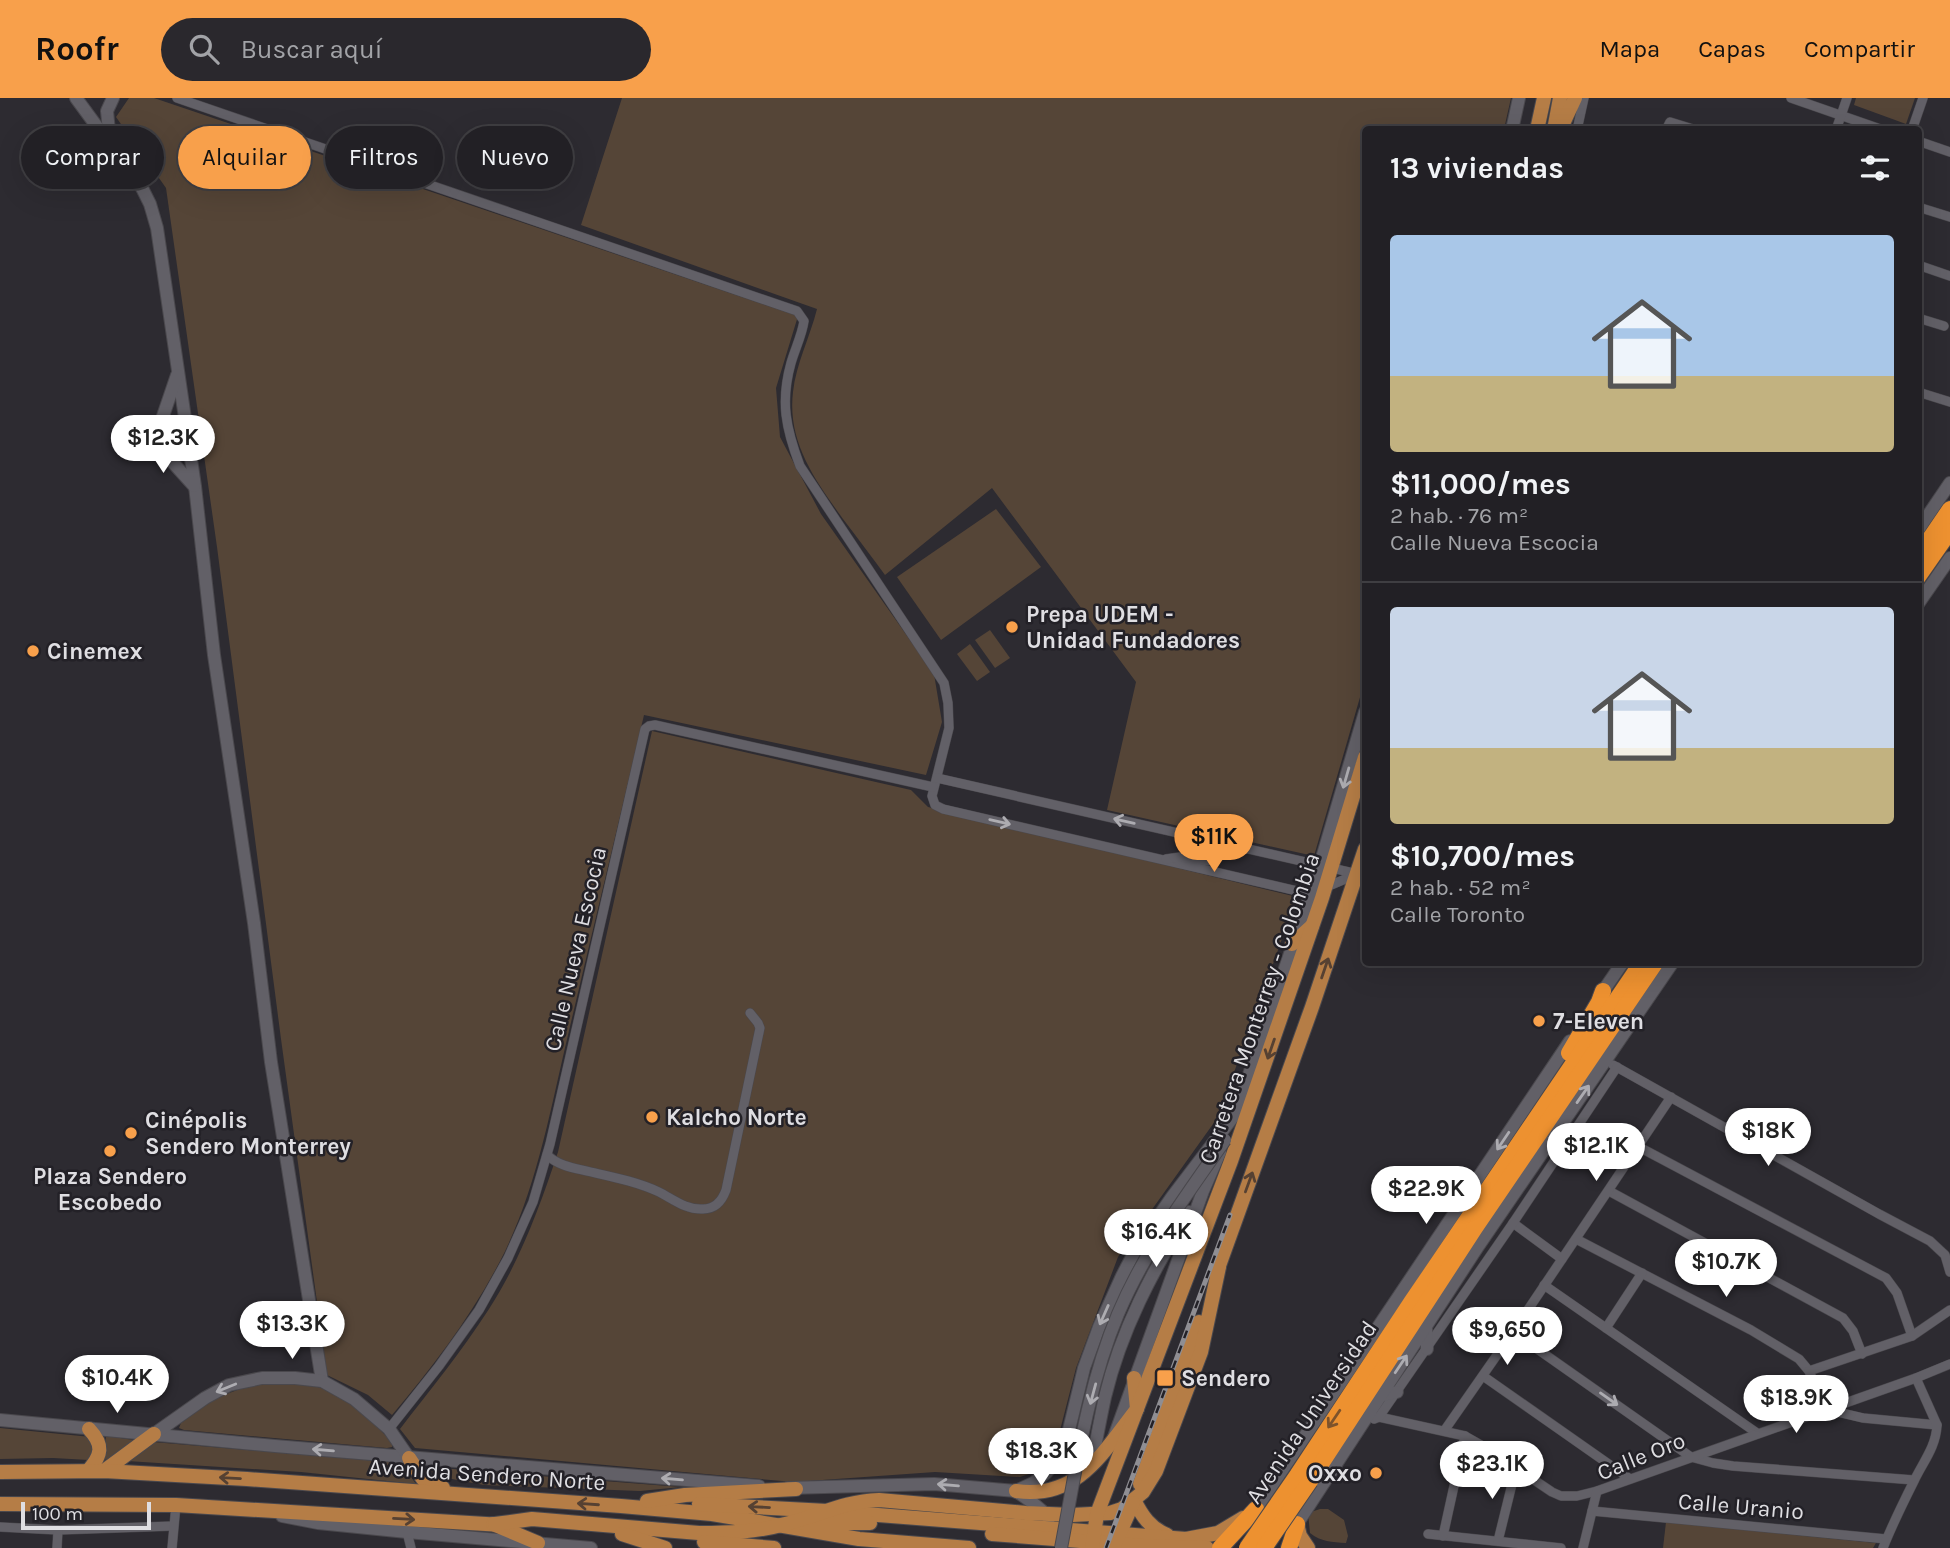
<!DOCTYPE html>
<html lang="es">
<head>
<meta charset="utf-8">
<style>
  :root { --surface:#222025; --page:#2a282d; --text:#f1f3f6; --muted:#a2a3a7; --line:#3f3e42; --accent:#f8a04b }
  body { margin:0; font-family:Karla,sans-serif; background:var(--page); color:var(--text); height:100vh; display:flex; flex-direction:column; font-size:26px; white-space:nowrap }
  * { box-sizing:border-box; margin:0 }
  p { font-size:23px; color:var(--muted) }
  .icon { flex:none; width:38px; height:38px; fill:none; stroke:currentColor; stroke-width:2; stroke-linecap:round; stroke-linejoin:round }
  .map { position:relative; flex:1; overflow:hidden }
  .details { position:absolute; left:1362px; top:28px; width:560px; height:840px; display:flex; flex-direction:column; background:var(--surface); border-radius:7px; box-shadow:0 7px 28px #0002,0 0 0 2px var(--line) }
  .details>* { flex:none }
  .banner { position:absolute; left:21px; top:28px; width:665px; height:63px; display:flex; gap:14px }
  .scale { position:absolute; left:21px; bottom:18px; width:130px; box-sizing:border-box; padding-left:7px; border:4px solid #dfdee2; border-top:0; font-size:19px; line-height:24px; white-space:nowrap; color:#dfdee2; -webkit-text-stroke:5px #232127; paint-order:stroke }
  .price { position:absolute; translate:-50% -60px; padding:0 16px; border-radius:24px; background:#fff; color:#222; font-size:23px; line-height:46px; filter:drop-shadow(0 2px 4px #0008) }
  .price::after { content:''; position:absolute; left:50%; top:42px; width:21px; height:16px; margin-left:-10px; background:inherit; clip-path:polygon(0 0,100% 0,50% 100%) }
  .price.on { background:var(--accent); color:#111 }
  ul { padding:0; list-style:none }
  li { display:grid; align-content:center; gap:14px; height:371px; padding:0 28px }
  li+li { border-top:2px solid var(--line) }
  li span { display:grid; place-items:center; height:217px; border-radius:7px; color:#555 }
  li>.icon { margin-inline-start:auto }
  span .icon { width:126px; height:126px; fill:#fffc; stroke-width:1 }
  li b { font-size:30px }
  h2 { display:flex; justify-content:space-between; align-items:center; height:84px; padding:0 28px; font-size:30px }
  .tag { padding:0 24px; border-radius:32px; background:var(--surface); box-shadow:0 7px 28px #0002,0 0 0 2px var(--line); font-size:24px; line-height:63px }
  .tag.on { background:var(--accent); color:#111 }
  header { display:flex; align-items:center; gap:42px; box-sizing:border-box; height:98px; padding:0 35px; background:var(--accent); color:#111 }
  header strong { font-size:33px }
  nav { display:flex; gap:38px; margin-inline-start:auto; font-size:24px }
  .search { width:490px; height:63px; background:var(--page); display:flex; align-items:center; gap:18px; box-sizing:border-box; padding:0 24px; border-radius:38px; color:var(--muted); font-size:26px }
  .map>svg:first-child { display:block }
</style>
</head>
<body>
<header>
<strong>Roofr</strong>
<div class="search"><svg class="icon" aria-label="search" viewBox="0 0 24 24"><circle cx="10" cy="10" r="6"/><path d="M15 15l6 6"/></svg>Buscar aquí</div>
<nav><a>Mapa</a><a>Capas</a><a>Compartir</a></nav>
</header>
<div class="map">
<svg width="1950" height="1450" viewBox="0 0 1950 1450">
  <rect width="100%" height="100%" fill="#2d2b31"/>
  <g fill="#554537">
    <path d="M129,0H154L798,218L776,290L780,339L821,416L934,576L942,624L926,677L644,617C619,724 593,830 568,937C550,1013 536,1095 499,1165C470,1220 432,1270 392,1317L368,1297L327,1277L281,941L217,449L166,90L116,19Z"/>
    <path d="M622,0H1511L1504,31L1365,32V582L1314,758L1107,712L1136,584L992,390L885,477C871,458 857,439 843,421C815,382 787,344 793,294C796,266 810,239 817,211L581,127Z"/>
    <polygon points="1856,0 1915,0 1906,26 1854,7"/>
    <polygon points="996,411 1041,469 941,542 897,479"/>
    <polygon points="990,532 1010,560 995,570 975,542"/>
    <polygon points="970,546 990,574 977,583 957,556"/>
    <path d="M652,633L911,692L928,709L1297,799L1218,1019L1118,1159L1076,1270L1057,1344L1046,1364L1035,1374L1020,1379L935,1374L794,1384L415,1350L400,1331C430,1292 462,1253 489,1211C520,1163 540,1108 558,1054Z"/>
    <path d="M271,1284C299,1284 328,1287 351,1305C366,1316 379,1331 392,1344V1349L387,1350L184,1332L179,1330L181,1325L216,1300L240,1291Z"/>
    <polygon points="0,1330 91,1339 95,1347 89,1362 53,1360 0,1361"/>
    <polygon points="106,1338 141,1343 112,1361 103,1362"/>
    <polygon points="153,1344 401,1365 416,1386 301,1374 127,1363"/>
    <polygon points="427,1369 681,1389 640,1393 484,1387 436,1378"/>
    <path d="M1320,1411H1328L1344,1422L1348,1438L1346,1445C1332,1444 1321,1444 1310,1435L1308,1415Z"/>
    <polygon points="1666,1424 1876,1445 1873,1450 1663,1450"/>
  </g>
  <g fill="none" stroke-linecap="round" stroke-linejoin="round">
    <defs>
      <g id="street">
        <path d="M177,0L797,213L804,223C802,237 795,251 791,265C780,304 786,331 800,368L944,585L948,605L949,630L932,698L935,707L943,711L1310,796L1357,776"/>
        <polyline points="1791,0 1883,32"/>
        <polyline points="1577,32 1584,0"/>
        <polyline points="1666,32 1670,24 1696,32"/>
        <polyline points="1836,32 1847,0"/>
        <polyline points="1912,32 1923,0"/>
        <polyline points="1918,43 1950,54"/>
        <polyline points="1918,109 1950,119"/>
        <polyline points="1918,167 1950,178"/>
        <polyline points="1918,220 1944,228"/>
        <polyline points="1918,294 1950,304"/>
        <polyline points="937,680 1358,776"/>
        <path d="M1166,761L1180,759L1208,763C1217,759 1217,750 1211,743"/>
        <polyline points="1613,967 1879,1116 1930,1143 1945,1157 1950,1174"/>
        <polyline points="1639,1049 1886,1180 1897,1195 1912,1238"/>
        <path d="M547,1057C560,1069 575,1070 591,1074C613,1079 638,1084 659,1094C673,1101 686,1112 703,1111C715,1111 722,1103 726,1092L760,930L758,925L750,915"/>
        <polyline points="1609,1093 1843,1220 1853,1233 1862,1256"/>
        <polyline points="1513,1125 1562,1161"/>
        <polyline points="1576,1141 1751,1232 1799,1261 1809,1273 1825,1311 1863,1320 1937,1327"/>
        <polyline points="1544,1187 1757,1335"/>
        <polyline points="1606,1230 1642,1175"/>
        <polyline points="1513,1234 1691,1359 1713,1365 1733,1368 1914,1382"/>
        <polyline points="1809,1273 1912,1238 1950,1212"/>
        <polyline points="1483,1278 1630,1381"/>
        <polyline points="1379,1319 1465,1338 1488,1351 1552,1394 1561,1398 1577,1398 1597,1393 1916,1280 1950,1266"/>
        <polyline points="1374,1321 1379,1319 1513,1125 1617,969"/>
        <polyline points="389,1331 439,1268 479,1212 508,1160 533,1104 550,1046 645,631 649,628 655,627 933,689"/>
        <polyline points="1444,1333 1513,1234 1671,999"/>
        <polyline points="1592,1413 1886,1441"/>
        <polyline points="0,1429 58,1432 173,1428"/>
        <polyline points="407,1434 411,1450"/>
        <polyline points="1428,1436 1561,1450"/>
        <polyline points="1443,1438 1465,1338"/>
        <polyline points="1498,1443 1516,1370"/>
        <polyline points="57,1450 58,1432"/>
        <polyline points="172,1450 176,1407"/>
        <polyline points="1583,1450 1597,1393"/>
        <path d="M1883,1450C1892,1427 1903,1405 1914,1383C1923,1364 1936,1349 1937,1327L1916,1280"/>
      </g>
      <g id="secondary">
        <polyline points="76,0 142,90 150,106 157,130 195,388 214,557 254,825 271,964 322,1283"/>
        <polyline points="1512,32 1519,0"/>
        <polyline points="110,43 107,13 113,0"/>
        <polyline points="155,331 162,321 177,277"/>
        <polyline points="149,344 166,357 194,388"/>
        <polyline points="1918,432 1950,385"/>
        <polyline points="1918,506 1950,460"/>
        <polyline points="1599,899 1623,864"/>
        <polyline points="1426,1228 1427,1251"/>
        <polyline points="1379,1298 1397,1294"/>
        <polyline points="0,1322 275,1348 759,1388"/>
        <polyline points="154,1336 205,1300 229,1287 262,1280 295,1280 322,1283 354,1301 389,1331 409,1360"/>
        <polyline points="1114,1339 1203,1093 1220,1054"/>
        <path d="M1091,1368C1096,1345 1100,1322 1105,1299C1121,1232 1153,1172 1189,1114"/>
        <polyline points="788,1390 934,1386 1016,1393 1033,1405 1046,1416 1049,1421"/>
        <polyline points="1016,1393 1033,1385 1046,1375 1059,1361 1066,1344 1084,1270 1099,1229 1122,1178 1136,1151 1172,1099 1236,1015 1320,767 1365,614"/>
        <polyline points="1257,1417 1256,1411 1570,943"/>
        <polyline points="282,1418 318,1425 407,1434 591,1450"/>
        <polyline points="1291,1430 1297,1426 1479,1147 1673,864"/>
      </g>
      <g id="primary">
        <polyline points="1537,32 1544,0"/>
        <polyline points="1554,32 1560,0"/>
        <polyline points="1560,32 1575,0"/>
        <polyline points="1292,846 1312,828"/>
        <polyline points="1216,1176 1312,909 1365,751"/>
        <polyline points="409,1360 423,1381 443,1390"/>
        <path d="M88,1373C102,1357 104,1347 89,1331"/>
        <polyline points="104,1373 154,1336"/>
        <polyline points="0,1374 104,1373 247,1381 621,1408 712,1416 859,1441 969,1450"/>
        <polyline points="1140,1386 1199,1224"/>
        <path d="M1016,1393C1078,1402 1103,1354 1137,1311L1134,1280"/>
        <path d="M1134,1402C1142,1418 1150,1430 1167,1437"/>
        <polyline points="647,1403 685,1397 796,1391"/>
        <polyline points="0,1406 176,1407 502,1427"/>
        <polyline points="699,1406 827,1413 1186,1441 1218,1435 1243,1420"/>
        <polyline points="803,1425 870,1425"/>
        <polyline points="493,1426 538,1445"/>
        <path d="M495,1426L532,1421L699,1435C728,1435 757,1434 785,1426C818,1418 844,1403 879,1402L1026,1415L1072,1417L1110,1415L1122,1411L1143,1394L1156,1373L1201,1254L1219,1169"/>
        <polyline points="1297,1426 1300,1438 1308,1450"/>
        <polyline points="622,1436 665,1450"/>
        <polyline points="992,1436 1143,1448 1207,1450"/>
        <polyline points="704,1444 774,1450"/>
        <polyline points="1092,1450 1097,1416 1231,1063 1322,800 1365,659"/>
        <polyline points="1113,1450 1133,1405"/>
      </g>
      <g id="highway">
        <polyline points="1918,458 1950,411"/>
        <polyline points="1918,479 1950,433"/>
        <polyline points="1569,955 1599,904 1603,893"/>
        <polyline points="1298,1376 1412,1203 1642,864"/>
        <polyline points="1310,1383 1475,1130 1656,864"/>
        <polyline points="1220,1450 1256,1411"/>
        <polyline points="1289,1450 1297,1426"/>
      </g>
    </defs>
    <use href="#street" stroke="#4a484d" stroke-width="10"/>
    <use href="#secondary" stroke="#4a484d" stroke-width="14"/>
    <use href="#primary" stroke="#4a484d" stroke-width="16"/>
    <use href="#highway" stroke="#4a484d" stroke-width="18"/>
    <use href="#street" stroke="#626067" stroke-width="9"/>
    <use href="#secondary" stroke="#626067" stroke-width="12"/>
    <use href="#primary" stroke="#b57d46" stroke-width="14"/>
    <use href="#highway" stroke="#ed9130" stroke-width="16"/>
    <defs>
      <polyline id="rail" points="1106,1450 1230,1117"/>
    </defs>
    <use href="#rail" stroke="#8f8e93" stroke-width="5"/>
    <use href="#rail" stroke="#232127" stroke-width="2.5" stroke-dasharray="8" stroke-linecap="butt"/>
    <defs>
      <path id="secondary-bridge" d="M1061,1450C1076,1372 1087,1290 1118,1216C1145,1152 1186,1098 1225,1042"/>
      <g id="highway-bridge">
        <polyline points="1247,1450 1298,1376"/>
        <polyline points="1264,1450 1310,1383"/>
      </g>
    </defs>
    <use href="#secondary-bridge" stroke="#4a484d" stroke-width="14" stroke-linecap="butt"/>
    <use href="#highway-bridge" stroke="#4a484d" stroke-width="18" stroke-linecap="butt"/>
    <use href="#secondary-bridge" stroke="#626067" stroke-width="12"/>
    <use href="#highway-bridge" stroke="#ed9130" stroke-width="16"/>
  </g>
  <defs><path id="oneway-shaft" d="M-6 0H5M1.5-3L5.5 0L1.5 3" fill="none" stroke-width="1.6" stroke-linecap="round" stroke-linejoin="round" transform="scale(1.75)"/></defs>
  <g stroke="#adacb1">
    <use href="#oneway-shaft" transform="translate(1346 680) rotate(106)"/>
    <use href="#oneway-shaft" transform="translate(1124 723) rotate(-167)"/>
    <use href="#oneway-shaft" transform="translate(1000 724) rotate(13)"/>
    <use href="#oneway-shaft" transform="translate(1583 996) rotate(-55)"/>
    <use href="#oneway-shaft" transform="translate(1503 1043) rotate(124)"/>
    <use href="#oneway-shaft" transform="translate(1104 1217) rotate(114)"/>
    <use href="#oneway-shaft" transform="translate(1401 1266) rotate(-56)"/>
    <use href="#oneway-shaft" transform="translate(226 1290) rotate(158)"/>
    <use href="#oneway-shaft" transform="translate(1093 1296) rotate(105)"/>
    <use href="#oneway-shaft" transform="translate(1609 1301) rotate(35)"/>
    <use href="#oneway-shaft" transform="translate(323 1352) rotate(-175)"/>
    <use href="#oneway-shaft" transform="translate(672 1381) rotate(-175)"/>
    <use href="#oneway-shaft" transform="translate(948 1387) rotate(-175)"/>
  </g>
  <g stroke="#564132">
    <use href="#oneway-shaft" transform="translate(1325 870) rotate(-71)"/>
    <use href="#oneway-shaft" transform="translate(1271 951) rotate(109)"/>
    <use href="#oneway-shaft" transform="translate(1249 1084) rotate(-70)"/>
    <use href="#oneway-shaft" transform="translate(230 1380) rotate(-177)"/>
    <use href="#oneway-shaft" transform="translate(588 1406) rotate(-176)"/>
    <use href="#oneway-shaft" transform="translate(759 1409) rotate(-177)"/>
    <use href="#oneway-shaft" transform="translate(404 1421) rotate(3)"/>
  </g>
  <use stroke="#7e532b" href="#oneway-shaft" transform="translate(1334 1321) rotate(124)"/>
  <g fill="#f8a04b" stroke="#232127" stroke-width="2.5">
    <circle cx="1012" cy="529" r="7"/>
    <circle cx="33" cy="553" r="7"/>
    <circle cx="1539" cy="923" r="7"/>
    <circle cx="652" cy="1019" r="7"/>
    <circle cx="131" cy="1035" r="7"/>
    <circle cx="110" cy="1053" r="7"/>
    <rect x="1156" y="1271" width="18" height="18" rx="3.5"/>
    <circle cx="1376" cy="1375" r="7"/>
  </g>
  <g text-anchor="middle" stroke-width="5" stroke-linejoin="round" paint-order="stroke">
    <g font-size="23" font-weight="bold" fill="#dfdee2" stroke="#232127" text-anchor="start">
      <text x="1026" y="524">Prepa UDEM -<tspan x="1026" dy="26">Unidad Fundadores</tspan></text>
      <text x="47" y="561">Cinemex</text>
      <text x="1553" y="931">7-Eleven</text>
      <text x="666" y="1027">Kalcho Norte</text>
      <text x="145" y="1030">Cinépolis<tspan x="145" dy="26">Sendero Monterrey</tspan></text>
      <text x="110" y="1086" text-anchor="middle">Plaza Sendero<tspan x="110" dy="26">Escobedo</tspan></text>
      <text x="1181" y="1288">Sendero</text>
      <text x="1362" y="1383" text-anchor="end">Oxxo</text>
    </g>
    <g font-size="23" fill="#dfdee2" stroke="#232127">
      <text transform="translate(575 851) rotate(-77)" y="8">Calle Nueva Escocia</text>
      <text transform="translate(1259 910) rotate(-71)" y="8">Carretera Monterrey - Colombia</text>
      <text transform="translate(1311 1314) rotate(-56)" y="8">Avenida Universidad</text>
      <text transform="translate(1641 1358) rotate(-22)" y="8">Calle Oro</text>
      <text transform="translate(487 1376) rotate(4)" y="8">Avenida Sendero Norte</text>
      <text transform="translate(1741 1408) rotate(5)" y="8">Calle Uranio</text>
    </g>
  </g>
</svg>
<div class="scale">100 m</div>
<b class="price" style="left:163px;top:377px">$12.3K</b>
<b class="price on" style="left:1214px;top:776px">$11K</b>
<b class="price" style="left:1768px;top:1070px">$18K</b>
<b class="price" style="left:1596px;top:1085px">$12.1K</b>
<b class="price" style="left:1426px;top:1128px">$22.9K</b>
<b class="price" style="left:1156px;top:1171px">$16.4K</b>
<b class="price" style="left:1726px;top:1201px">$10.7K</b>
<b class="price" style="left:292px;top:1263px">$13.3K</b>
<b class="price" style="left:1507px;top:1269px">$9,650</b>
<b class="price" style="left:117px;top:1317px">$10.4K</b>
<b class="price" style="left:1796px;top:1337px">$18.9K</b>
<b class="price" style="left:1041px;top:1390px">$18.3K</b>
<b class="price" style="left:1492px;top:1403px">$23.1K</b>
<div class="banner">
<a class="tag">Comprar</a>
<a class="tag on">Alquilar</a>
<a class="tag">Filtros</a>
<a class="tag">Nuevo</a>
</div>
<section class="details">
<h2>13 viviendas<svg class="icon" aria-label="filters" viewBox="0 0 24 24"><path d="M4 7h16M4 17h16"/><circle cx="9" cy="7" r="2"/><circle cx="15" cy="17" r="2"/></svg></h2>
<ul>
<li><span style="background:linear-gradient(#a9c7e8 65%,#c2b280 0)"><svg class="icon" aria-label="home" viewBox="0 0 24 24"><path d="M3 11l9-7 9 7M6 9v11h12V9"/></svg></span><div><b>$11,000/mes</b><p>2 hab. · 76 m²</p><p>Calle Nueva Escocia</p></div></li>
<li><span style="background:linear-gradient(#c9d6e8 65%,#c2b280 0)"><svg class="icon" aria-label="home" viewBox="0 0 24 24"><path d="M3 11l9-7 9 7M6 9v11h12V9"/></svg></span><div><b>$10,700/mes</b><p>2 hab. · 52 m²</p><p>Calle Toronto</p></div></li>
</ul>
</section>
</div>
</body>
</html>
